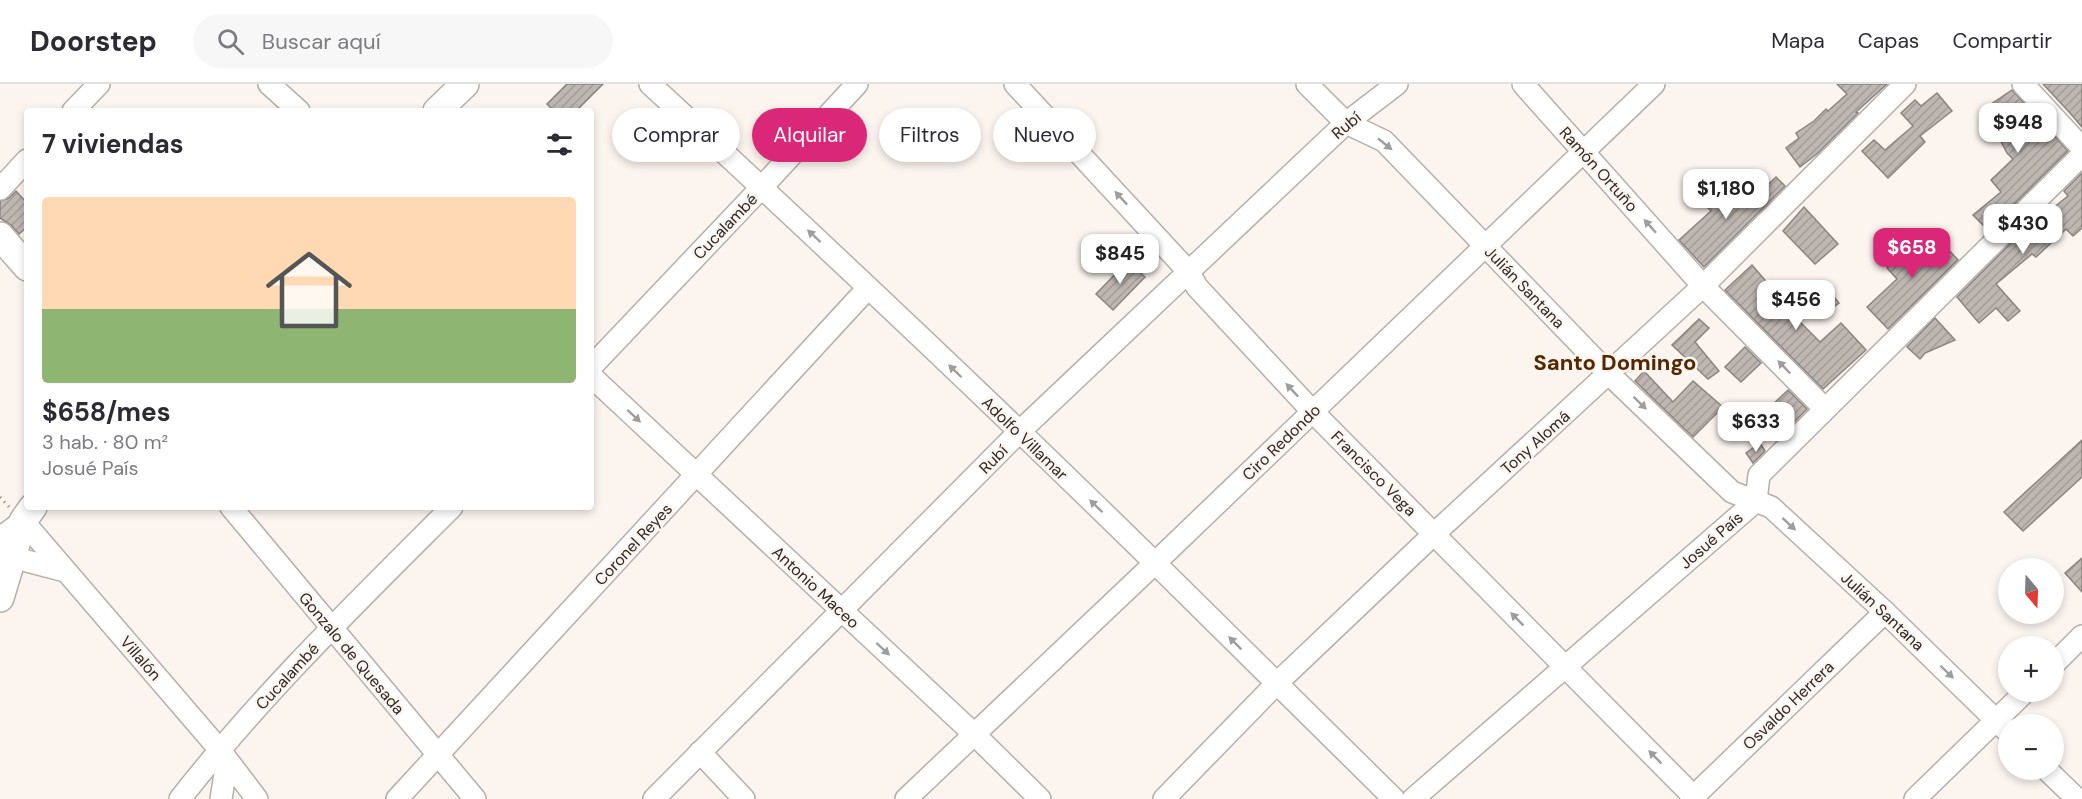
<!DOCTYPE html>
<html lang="es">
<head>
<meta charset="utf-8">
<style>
  :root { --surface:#fff; --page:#f7f7f7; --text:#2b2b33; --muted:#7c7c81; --line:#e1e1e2; --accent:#db2777 }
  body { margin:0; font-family:"DM Sans",sans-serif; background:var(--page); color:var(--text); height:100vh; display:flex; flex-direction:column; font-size:22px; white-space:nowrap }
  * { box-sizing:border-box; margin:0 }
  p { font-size:20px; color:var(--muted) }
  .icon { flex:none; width:33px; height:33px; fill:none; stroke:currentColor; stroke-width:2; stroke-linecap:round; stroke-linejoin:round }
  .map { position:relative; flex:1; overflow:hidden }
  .side { position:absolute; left:24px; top:24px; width:570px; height:402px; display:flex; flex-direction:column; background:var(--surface); border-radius:6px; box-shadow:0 3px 9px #0003 }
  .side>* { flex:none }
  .hud { position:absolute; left:612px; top:24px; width:570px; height:54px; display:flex; gap:12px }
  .needle { width:39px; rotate:161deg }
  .buttons { position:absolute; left:1998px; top:474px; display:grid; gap:12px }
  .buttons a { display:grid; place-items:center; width:66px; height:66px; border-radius:50%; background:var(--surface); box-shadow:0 3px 9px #0003; font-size:30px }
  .price { position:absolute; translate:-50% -51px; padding:0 14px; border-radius:12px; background:#fff; color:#222; font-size:20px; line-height:39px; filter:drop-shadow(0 2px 3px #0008) }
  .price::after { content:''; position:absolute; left:50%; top:36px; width:18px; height:14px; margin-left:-9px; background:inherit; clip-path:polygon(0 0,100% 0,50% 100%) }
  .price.on { background:var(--accent); color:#fff }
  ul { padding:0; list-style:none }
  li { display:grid; align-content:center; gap:12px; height:318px; padding:0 18px }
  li+li { border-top:2px solid var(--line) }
  li span { display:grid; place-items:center; height:186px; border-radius:6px; color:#555 }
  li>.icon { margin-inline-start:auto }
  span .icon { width:108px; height:108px; fill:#fffc; stroke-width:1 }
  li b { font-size:26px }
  h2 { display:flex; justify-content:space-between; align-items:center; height:72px; padding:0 18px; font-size:26px }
  .tag { padding:0 21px; border-radius:27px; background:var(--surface); box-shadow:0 3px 9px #0003; font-size:21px; line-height:54px }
  .tag.on { background:var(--accent); color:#fff }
  header { display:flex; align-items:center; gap:36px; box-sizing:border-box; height:84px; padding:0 30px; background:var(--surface); border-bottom:2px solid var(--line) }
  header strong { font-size:28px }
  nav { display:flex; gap:33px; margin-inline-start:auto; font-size:21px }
  .search { width:420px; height:54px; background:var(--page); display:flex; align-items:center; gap:15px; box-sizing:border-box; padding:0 21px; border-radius:33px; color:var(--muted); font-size:22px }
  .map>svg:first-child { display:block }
</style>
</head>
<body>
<header>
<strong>Doorstep</strong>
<div class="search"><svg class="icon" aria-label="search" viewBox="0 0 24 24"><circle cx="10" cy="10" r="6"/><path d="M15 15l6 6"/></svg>Buscar aquí</div>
<nav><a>Mapa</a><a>Capas</a><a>Compartir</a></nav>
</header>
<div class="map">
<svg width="2082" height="715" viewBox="0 0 2082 715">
  <defs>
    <pattern id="building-hatch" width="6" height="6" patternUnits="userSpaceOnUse" patternTransform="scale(1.5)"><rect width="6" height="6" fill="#beb6b1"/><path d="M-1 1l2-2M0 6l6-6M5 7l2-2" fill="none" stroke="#a39c98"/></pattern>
  </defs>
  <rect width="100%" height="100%" fill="#fcf4ee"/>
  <g fill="url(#building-hatch)" stroke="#8b847f" stroke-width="1.5">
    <polygon points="567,0 603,0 576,27 554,27 547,20"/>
    <polygon points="1837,0 1887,0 1856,28 1858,29 1818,69 1800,83 1786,64 1799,54 1796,49 1814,37 1826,25 1828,27 1847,10"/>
    <polygon points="2043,0 2082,0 2082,43 2070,29"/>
    <polygon points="2012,6 2068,67 1988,146 1973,131 2001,108 1991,96 2013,75 2007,69 1984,25"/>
    <polygon points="1937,9 1952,27 1920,52 1925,58 1888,94 1862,67 1874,56 1885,66 1913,42 1901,29 1915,16 1921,22"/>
    <polygon points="2082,89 2082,144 2073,152 2066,145 2036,173 2032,170 1996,200 2020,227 2008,237 1996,224 1979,239 1957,213 2041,129 2043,132 2068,112 2064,107"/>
    <polygon points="1776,93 1785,102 1704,183 1679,156 1711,127 1696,111 1705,103 1723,122 1745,100 1757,111"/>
    <polygon points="16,107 27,119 27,143 19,150 11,141 0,134 0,117 9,114"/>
    <polygon points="1804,123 1838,160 1815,180 1783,147"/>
    <polygon points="1933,149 1958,176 1888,245 1867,223 1897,195 1887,184 1899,172 1901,175 1917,159 1920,163"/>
    <polygon points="1128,177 1145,193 1113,226 1096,210"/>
    <polygon points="1752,181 1776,209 1770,214 1794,240 1798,236 1820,258 1841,239 1866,266 1823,305 1725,206"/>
    <polygon points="1826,203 1839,219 1828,227 1815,211"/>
    <polygon points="1935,234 1955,256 1925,269 1920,275 1907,263"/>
    <polygon points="1699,235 1709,244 1695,258 1719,287 1708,295 1672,261"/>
    <polygon points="1745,263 1761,279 1741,298 1725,283"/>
    <polygon points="1644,287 1673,318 1693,297 1723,323 1693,353 1635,297"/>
    <polygon points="1788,306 1807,325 1787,345 1768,325"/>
    <polygon points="2082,356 2082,393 2023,447 2004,428"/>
    <polygon points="1760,359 1765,367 1753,379 1746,369"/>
    <polygon points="2082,474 2082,508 2065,489"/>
  </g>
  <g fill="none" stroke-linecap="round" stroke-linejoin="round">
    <defs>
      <g id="minor">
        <polyline points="269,0 299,27"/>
        <path d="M650,0C820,157 989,316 1154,478C1235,557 1314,637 1394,715"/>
        <polyline points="1015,0 1188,187 1197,203 1313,328 1696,715"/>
        <polyline points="1307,0 1346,39 1384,57 1609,290 1732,408 1771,423 1885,528 2008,648"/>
        <polyline points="1523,0 1703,202 1825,325"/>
        <polyline points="2023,0 2082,64"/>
        <polyline points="73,27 99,0"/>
        <polyline points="0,105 27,76"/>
        <polyline points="591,283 762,103 857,0"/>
        <polyline points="591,292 975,651 1040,715"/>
        <polyline points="231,423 475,715"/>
        <polyline points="0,454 23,437 219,665 257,715"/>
        <polyline points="0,470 65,487"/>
        <polyline points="2054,580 2082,552"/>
        <polyline points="700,668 744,715"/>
        <polyline points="2047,686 2077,715"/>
        <path d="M180,715C262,610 358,517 452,423"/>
        <polyline points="221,715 227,677"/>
        <polyline points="397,715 868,204"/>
        <polyline points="654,715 1019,348 1346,39 1397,0"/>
        <polyline points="906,715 1155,479 1654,0"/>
        <polyline points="1164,715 1276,600 1434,450 1703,202 1905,0"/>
        <polyline points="1413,715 1756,417 1759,391 2082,71"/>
        <polyline points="1691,715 1885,528"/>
        <polyline points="1915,715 2025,608"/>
      </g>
      <g id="major">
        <polyline points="437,27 465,0"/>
        <polyline points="0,152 27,183"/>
        <polyline points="0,514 23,437 33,423"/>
      </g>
    </defs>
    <use href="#minor" stroke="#b7afaa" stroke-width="24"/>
    <use href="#major" stroke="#b7afaa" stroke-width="30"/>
    <polyline stroke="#9b9591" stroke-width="3" stroke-dasharray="1.5 4.5" stroke-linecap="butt" points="0,413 9,423"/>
    <use href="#minor" stroke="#fff" stroke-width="21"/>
    <use href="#major" stroke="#fff" stroke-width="27"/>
  </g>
  <defs><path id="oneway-solid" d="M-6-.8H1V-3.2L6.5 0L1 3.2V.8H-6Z" transform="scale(1.5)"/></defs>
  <g fill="#a09e9d">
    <use href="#oneway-solid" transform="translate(1385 60) rotate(39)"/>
    <use href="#oneway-solid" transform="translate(1121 114) rotate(-133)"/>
    <use href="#oneway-solid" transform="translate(1650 142) rotate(-132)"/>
    <use href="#oneway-solid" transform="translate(814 152) rotate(-137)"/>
    <use href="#oneway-solid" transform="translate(1784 283) rotate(-134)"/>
    <use href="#oneway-solid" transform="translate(955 287) rotate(-136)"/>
    <use href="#oneway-solid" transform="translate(1292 306) rotate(-133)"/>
    <use href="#oneway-solid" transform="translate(1640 319) rotate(44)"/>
    <use href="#oneway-solid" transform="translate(634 332) rotate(43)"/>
    <use href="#oneway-solid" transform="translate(1096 422) rotate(-136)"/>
    <use href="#oneway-solid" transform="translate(1789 440) rotate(43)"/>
    <use href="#oneway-solid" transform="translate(1517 535) rotate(-135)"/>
    <use href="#oneway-solid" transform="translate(1235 559) rotate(-135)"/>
    <use href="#oneway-solid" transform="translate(883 565) rotate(43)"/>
    <use href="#oneway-solid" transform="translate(1947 588) rotate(44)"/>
    <use href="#oneway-solid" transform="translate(1655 673) rotate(-135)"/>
  </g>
  <g text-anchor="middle" stroke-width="5" stroke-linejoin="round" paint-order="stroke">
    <g font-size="16" fill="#2b2826" stroke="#fcf4ee">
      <text transform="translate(1346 41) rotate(-40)" y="6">Rubí</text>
      <text transform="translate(1599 85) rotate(48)" y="6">Ramón Ortuño</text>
      <text transform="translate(725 142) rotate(-46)" y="6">Cucalambé</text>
      <text transform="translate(1525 203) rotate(46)" y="6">Julián Santana</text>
      <text transform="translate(1025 354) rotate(44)" y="6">Adolfo Villamar</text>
      <text transform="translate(1281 358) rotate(-44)" y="6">Ciro Redondo</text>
      <text transform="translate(1535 358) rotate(-42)" y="6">Tony Alomá</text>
      <text transform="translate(993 375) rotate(-45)" y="6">Rubí</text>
      <text transform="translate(1374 389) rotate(45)" y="6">Francisco Vega</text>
      <text transform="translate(1711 456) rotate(-41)" y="6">Josué País</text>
      <text transform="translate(633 460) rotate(-47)" y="6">Coronel Reyes</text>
      <text transform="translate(816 503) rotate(43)" y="6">Antonio Maceo</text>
      <text transform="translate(1883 527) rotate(43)" y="6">Julián Santana</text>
      <text transform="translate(352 569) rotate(50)" y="6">Gonzalo de Quesada</text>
      <text transform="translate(141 574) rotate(49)" y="6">Villalón</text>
      <text transform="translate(287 592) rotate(-47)" y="6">Cucalambé</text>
      <text transform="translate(1788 621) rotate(-44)" y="6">Osvaldo Herrera</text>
    </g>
    <g font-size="22" font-weight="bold" fill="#532801" stroke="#fcf4ee">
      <text x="1615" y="286">Santo Domingo</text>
    </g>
  </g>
</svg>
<div class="buttons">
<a><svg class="needle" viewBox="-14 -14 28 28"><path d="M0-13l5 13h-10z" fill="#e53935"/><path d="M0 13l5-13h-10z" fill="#7c7c81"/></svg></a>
<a>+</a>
<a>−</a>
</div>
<b class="price" style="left:2018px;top:70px">$948</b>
<b class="price" style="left:1726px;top:136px">$1,180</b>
<b class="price" style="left:2023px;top:171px">$430</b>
<b class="price on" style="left:1912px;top:195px">$658</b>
<b class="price" style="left:1120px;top:201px">$845</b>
<b class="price" style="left:1796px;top:247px">$456</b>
<b class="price" style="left:1756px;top:369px">$633</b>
<div class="hud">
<a class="tag">Comprar</a>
<a class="tag on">Alquilar</a>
<a class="tag">Filtros</a>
<a class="tag">Nuevo</a>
</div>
<section class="side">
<h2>7 viviendas<svg class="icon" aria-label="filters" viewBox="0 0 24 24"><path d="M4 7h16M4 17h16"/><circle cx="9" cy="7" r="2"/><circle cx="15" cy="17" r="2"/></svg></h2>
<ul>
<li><span style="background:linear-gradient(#ffd9b3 60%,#8fb573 0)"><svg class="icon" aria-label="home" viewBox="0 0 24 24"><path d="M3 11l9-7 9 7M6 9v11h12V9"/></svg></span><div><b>$658/mes</b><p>3 hab. · 80 m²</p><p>Josué País</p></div></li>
</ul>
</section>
</div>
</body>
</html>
